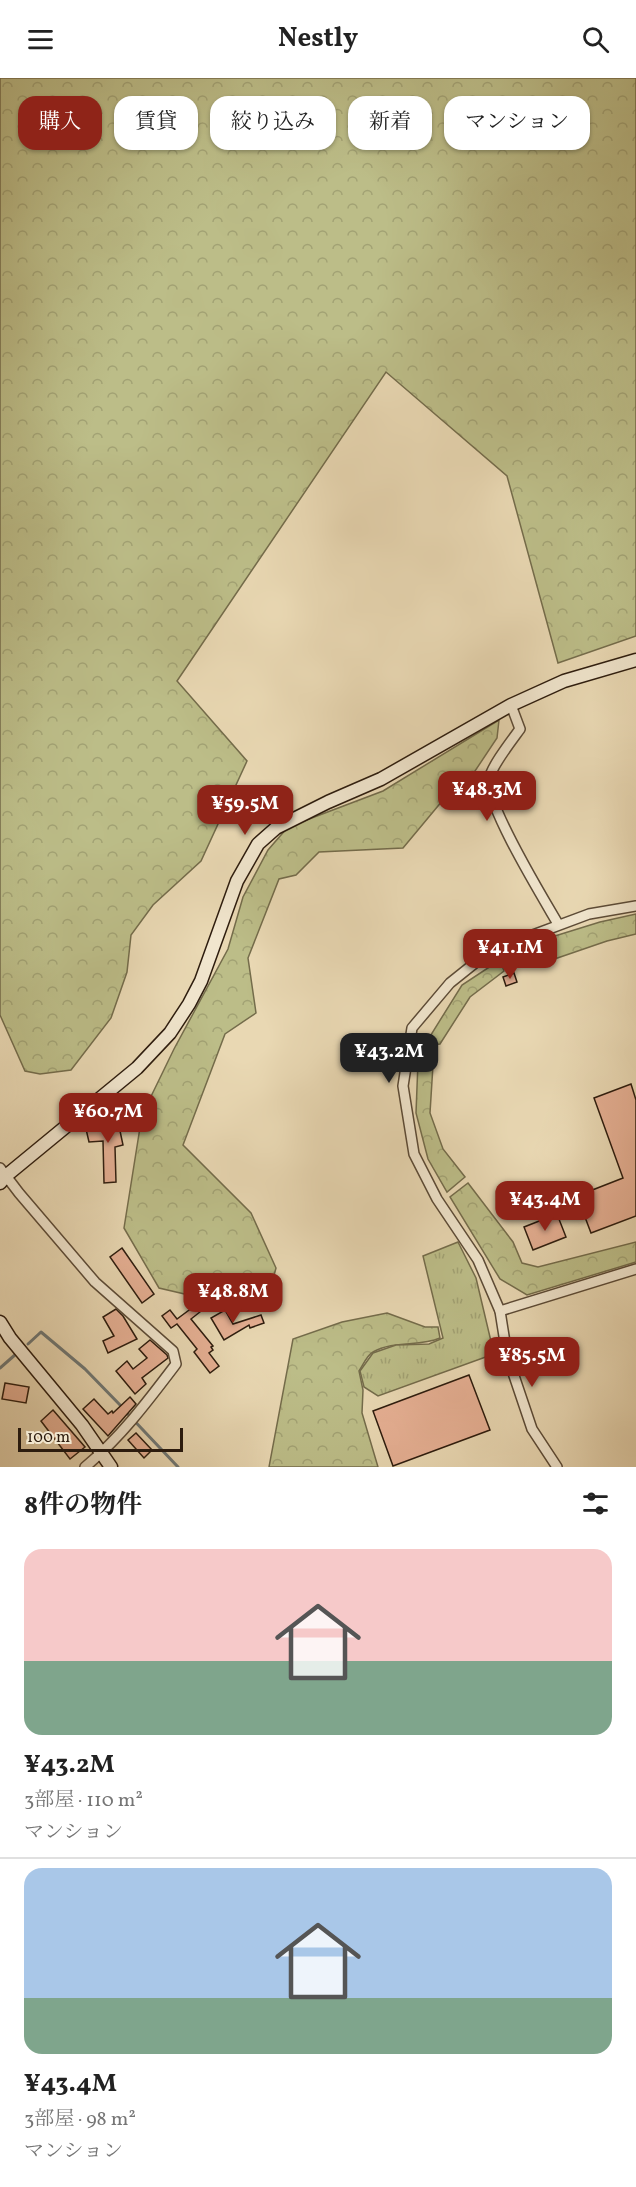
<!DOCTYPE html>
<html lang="ja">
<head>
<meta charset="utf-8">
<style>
  :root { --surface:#fff; --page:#f2f2f2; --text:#222; --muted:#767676; --line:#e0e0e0; --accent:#8f2418 }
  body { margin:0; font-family:Vollkorn,"Noto Serif JP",serif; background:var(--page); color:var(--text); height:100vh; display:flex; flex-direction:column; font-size:22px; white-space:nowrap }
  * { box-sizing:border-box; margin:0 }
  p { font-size:20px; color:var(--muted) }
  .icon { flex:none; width:33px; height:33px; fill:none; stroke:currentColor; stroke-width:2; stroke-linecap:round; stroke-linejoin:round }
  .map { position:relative; height:1389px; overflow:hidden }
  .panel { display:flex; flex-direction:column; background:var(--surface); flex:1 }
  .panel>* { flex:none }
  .guide { position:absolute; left:18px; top:18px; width:600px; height:54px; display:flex; gap:12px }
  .scale { position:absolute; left:18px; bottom:15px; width:165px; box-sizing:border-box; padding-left:6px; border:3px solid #2d1c0e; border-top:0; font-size:16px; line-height:21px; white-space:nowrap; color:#2d1c0e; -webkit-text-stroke:4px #f1e6ce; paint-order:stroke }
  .price { position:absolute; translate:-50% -51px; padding:0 14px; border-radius:12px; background:var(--accent); color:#fff; font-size:20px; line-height:39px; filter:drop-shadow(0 2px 3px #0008) }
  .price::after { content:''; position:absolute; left:50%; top:36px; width:18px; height:14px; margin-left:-9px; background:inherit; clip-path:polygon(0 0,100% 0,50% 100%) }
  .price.selected { background:#222; color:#fff }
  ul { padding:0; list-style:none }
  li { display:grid; align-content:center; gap:12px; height:318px; padding:0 24px }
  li+li { border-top:2px solid var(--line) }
  li span { display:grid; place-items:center; height:186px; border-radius:18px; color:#555 }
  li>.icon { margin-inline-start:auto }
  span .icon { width:108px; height:108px; fill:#fffc; stroke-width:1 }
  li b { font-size:26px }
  h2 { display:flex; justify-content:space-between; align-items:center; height:72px; padding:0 24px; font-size:26px }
  .pill { padding:0 21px; border-radius:18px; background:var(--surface); box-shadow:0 2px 4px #0004; font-size:21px; line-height:54px }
  .pill.selected { background:var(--accent); color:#fff }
  header { display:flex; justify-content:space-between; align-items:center; height:78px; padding:0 24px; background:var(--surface); font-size:27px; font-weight:700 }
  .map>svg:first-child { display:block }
</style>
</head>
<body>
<header><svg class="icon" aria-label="menu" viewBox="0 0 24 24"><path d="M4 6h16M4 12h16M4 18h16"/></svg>Nestly<svg class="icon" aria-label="search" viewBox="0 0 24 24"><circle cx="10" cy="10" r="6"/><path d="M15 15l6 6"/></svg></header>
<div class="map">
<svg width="636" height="1389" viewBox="0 0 636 1389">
  <defs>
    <pattern id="forest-crowns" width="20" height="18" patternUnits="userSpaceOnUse" patternTransform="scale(1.5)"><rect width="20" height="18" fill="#bcbd88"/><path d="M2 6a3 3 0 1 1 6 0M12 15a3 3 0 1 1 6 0" fill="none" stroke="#a2a274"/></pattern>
    <pattern id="park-tufts" width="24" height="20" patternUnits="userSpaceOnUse" patternTransform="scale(1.5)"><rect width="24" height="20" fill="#bcbd88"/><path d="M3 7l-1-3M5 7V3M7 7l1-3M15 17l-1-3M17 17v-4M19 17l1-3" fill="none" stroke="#a2a274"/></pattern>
  </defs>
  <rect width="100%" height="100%" fill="#e9d8b3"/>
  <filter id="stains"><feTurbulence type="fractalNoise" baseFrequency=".00333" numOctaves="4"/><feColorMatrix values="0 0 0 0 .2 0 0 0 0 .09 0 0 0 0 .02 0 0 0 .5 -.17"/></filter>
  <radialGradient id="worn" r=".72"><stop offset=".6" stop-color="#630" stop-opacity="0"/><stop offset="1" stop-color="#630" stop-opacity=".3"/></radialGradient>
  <g fill="url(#forest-crowns)" stroke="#746c4b" stroke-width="1.5">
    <polygon points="0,0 636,0 636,558 558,585 507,398 386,294 177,603 247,683 201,783 153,827 131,857 127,894 111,940 71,992 40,996 25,993 0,937"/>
    <polygon points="499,642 497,660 471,699 480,730 448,716 403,770 319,774 296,797 279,801 248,880 256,935 225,956 183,1067 251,1135 276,1190 265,1231 206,1221 159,1210 124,1150 142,1037 174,971 228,871 243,819 268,772 288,749 383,713"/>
    <polygon points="636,836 636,856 607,863 537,887 529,866 600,844"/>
    <polygon points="500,882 504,893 470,919 440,966 424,968 462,907"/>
    <polygon points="418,984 433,987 430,1035 443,1071 465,1099 447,1114 428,1081 416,1035"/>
    <polygon points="468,1105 513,1164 522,1185 538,1189 636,1164 636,1184 527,1217 500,1201 450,1119"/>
    <path d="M387,1235L425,1249H438L440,1260C419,1269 394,1262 373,1274C367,1277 363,1287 359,1293L363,1312L362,1335L378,1389H269L293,1261L342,1244Z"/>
  </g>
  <polygon fill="url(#park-tufts)" stroke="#746c4b" stroke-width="1.5" points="458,1164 476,1200 494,1276 378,1318 364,1309 360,1293 373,1275 396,1267 429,1266 443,1260 423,1178"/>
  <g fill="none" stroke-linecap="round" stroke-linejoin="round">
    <g stroke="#707875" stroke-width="3">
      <polyline points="28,1266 41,1254 85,1291 122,1329"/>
      <polyline points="0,1290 16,1276"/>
      <polyline points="126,1334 178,1389"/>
    </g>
  </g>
  <g fill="#e6b094" stroke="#2d1c0e" stroke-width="1.5">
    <polygon points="514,895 517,904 506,908 503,899"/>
    <polygon points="631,1006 636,1022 636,1138 591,1155 577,1118 623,1100 594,1020"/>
    <polygon points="116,1034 123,1067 115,1069 116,1104 104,1105 103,1063 89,1064 86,1051 105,1048 102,1036"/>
    <polygon points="557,1136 566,1159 533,1172 524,1149"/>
    <polygon points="122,1170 154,1216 142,1225 110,1179"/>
    <polygon points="200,1224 205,1230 191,1241 213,1268 211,1269 213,1272 209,1275 219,1288 210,1295 194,1274 197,1271 177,1246 171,1250 162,1238 170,1232 177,1241"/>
    <polygon points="116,1231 123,1238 137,1261 108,1275 103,1263 114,1258 103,1239"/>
    <polygon points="225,1232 233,1246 261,1237 264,1245 250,1250 249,1247 224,1262 211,1240"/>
    <polygon points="150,1262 167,1277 168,1280 142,1300 146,1306 135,1316 116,1293 127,1283 133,1291 147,1280 139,1271"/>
    <polygon points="469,1297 490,1352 393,1388 373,1333"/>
    <polygon points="5,1305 29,1309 26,1325 2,1321"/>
    <polygon points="130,1319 136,1326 108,1358 83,1331 94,1321 108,1336 112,1333 113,1335"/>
    <polygon points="53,1332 85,1369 70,1381 41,1343"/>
    <polygon points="136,1355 152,1372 144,1380 128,1362"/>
  </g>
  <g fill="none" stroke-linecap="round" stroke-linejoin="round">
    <defs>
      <g id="street">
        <path d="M511,627L520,651C512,662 490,690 489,702C486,727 543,820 558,846"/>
        <path d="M0,1090L19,1115L95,1204L173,1273L176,1286C148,1323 121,1359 85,1389"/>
        <polyline points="500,1233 636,1191"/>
        <polyline points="557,1389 532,1351 507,1277 500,1233 478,1182 437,1121 414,1076 403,1008 412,950 450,905 490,873 589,836 636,828"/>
      </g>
      <g id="secondary">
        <polyline points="0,1105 7,1097 137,990 170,955 189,926 201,903 237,803 258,766 276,750 328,724 381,701 511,627 564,603 636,582"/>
        <polyline points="0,1244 10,1260 82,1347 111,1389"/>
      </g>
    </defs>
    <use href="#street" stroke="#5c4b37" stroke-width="12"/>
    <use href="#secondary" stroke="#2d1c0e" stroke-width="15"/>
    <use href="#street" stroke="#f1e6ce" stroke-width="9"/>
    <use href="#secondary" stroke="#f1e6ce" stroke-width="12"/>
  </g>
  <rect width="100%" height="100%" filter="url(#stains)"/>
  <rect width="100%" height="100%" fill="url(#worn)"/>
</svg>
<div class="scale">100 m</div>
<b class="price" style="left:487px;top:744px">¥48.3M</b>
<b class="price" style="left:245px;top:758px">¥59.5M</b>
<b class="price" style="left:510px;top:902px">¥41.1M</b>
<b class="price selected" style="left:389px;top:1006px">¥43.2M</b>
<b class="price" style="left:108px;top:1066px">¥60.7M</b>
<b class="price" style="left:545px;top:1154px">¥43.4M</b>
<b class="price" style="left:233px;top:1246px">¥48.8M</b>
<b class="price" style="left:532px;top:1310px">¥85.5M</b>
<div class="guide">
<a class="pill selected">購入</a>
<a class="pill">賃貸</a>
<a class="pill">絞り込み</a>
<a class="pill">新着</a>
<a class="pill">マンション</a>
</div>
</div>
<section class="panel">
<h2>8件の物件<svg class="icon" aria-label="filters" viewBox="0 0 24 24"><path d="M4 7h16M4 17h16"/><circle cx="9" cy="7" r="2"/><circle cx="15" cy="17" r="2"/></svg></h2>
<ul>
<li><span style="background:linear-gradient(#f6c9c9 60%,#7fa58c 0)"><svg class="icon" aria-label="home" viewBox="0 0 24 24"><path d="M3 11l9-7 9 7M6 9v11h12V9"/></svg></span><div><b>¥43.2M</b><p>3部屋 · 110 m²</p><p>マンション</p></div></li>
<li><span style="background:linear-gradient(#a9c7e8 70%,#7fa58c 0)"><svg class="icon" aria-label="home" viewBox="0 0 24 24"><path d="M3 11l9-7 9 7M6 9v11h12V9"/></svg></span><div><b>¥43.4M</b><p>3部屋 · 98 m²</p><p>マンション</p></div></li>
</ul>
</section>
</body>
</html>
